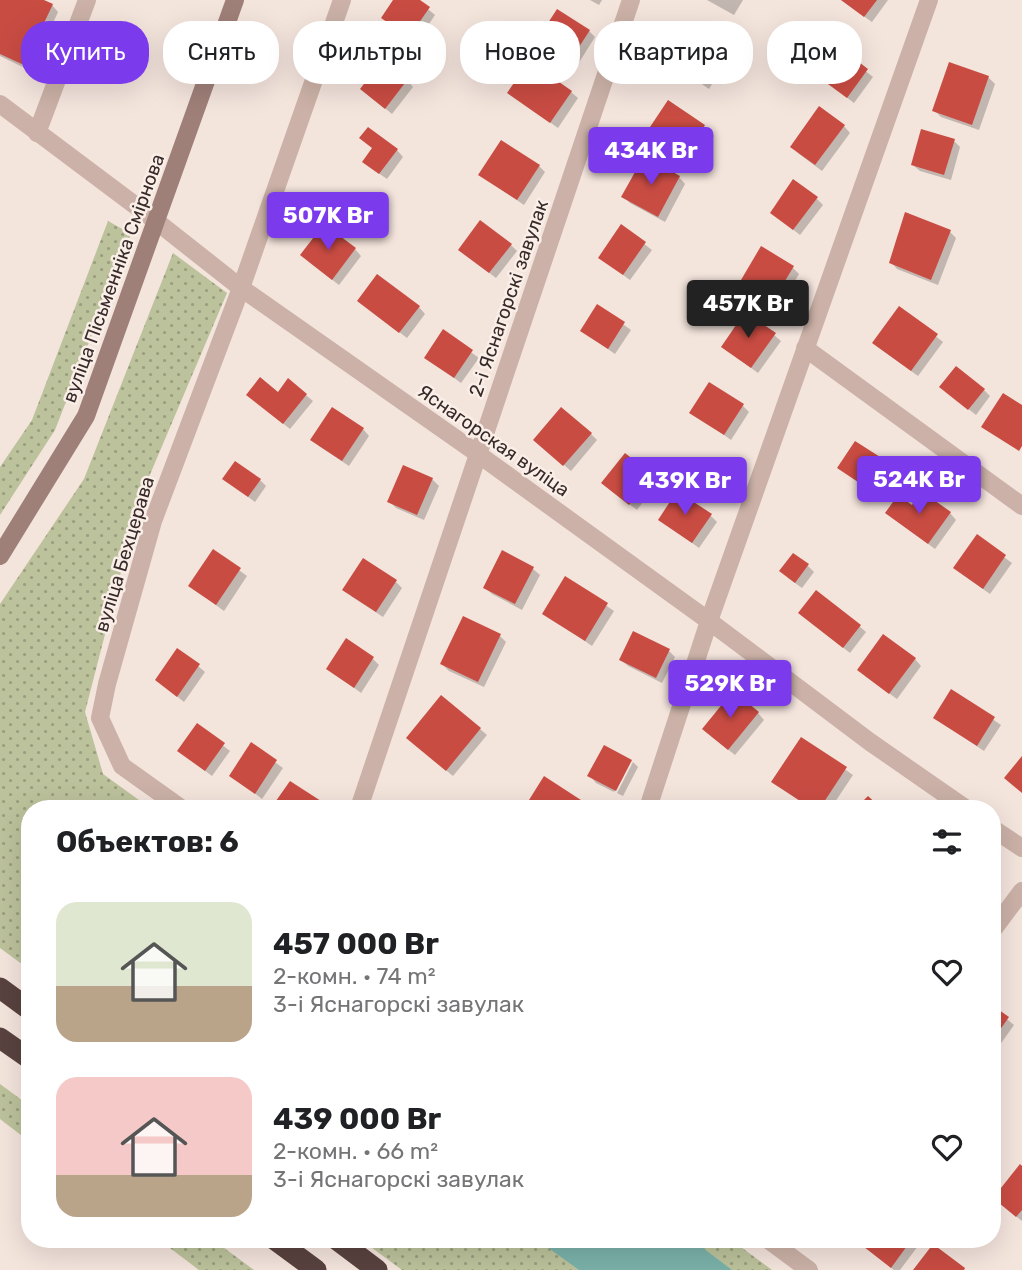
<!DOCTYPE html>
<html lang="ru">
<head>
<meta charset="utf-8">
<style>
  :root { --surface:#fff; --page:#f2f2f2; --text:#202124; --muted:#757577; --accent:#7c3aed }
  body { margin:0; font-family:Rubik,sans-serif; background:var(--page); color:var(--text); height:100vh; display:flex; flex-direction:column; font-size:26px; white-space:nowrap }
  * { box-sizing:border-box; margin:0 }
  p { font-size:23px; color:var(--muted) }
  .icon { flex:none; width:38px; height:38px; fill:none; stroke:currentColor; stroke-width:2; stroke-linecap:round; stroke-linejoin:round }
  .map { position:relative; flex:1; overflow:hidden }
  .sheet { position:absolute; left:21px; top:800px; width:980px; height:448px; display:flex; flex-direction:column; background:var(--surface); border-radius:28px; box-shadow:0 7px 28px #0002 }
  .sheet>* { flex:none }
  .guide { position:absolute; left:21px; top:21px; width:980px; height:63px; display:flex; gap:14px }
  .price { position:absolute; translate:-50% -60px; padding:0 16px; border-radius:7px; background:var(--accent); color:#fff; font-size:23px; line-height:46px; filter:drop-shadow(0 2px 4px #0008) }
  .price::after { content:''; position:absolute; left:50%; top:42px; width:21px; height:16px; margin-left:-10px; background:inherit; clip-path:polygon(0 0,100% 0,50% 100%) }
  .price.selected { background:#222; color:#fff }
  ul { padding:0; list-style:none }
  li { display:flex; align-items:center; gap:21px; height:175px; padding:0 35px }
  li span { display:grid; place-items:center; flex:none; width:196px; height:140px; border-radius:21px; color:#555 }
  li>.icon { margin-inline-start:auto }
  span .icon { width:84px; height:84px; fill:#fffc; stroke-width:1 }
  li b { font-size:30px }
  h2 { display:flex; justify-content:space-between; align-items:center; height:84px; padding:0 35px; font-size:30px }
  .tag { padding:0 24px; border-radius:28px; background:var(--surface); box-shadow:0 7px 28px #0002; font-size:24px; line-height:63px }
  .tag.selected { background:var(--accent); color:#fff }
  .map>svg:first-child { display:block }
</style>
</head>
<body>
<div class="map">
<svg width="1022" height="1270" viewBox="0 0 1022 1270">
  <defs>
    <pattern id="grass-dots" width="8" height="8" patternUnits="userSpaceOnUse" patternTransform="scale(1.75)"><rect width="8" height="8" fill="#bcc29b"/><path d="M2 2h.1M6 6h.1" fill="none" stroke="#9a9e7e" stroke-width="1.8" stroke-linecap="round"/></pattern>
  </defs>
  <rect width="100%" height="100%" fill="#f3e4dc"/>
  <g fill="url(#grass-dots)">
    <polygon points="108,221 131,234 55,430 0,515 0,467 32,420"/>
    <polygon points="173,253 227,293 140,498 85,712 103,774 150,808 30,808 30,970 0,948 0,604 84,479"/>
    <polygon points="0,1084 30,1106 30,1142 0,1119"/>
    <polygon points="158,1239 212,1239 254,1270 199,1270"/>
    <polygon points="360,1239 730,1239 772,1270 402,1270"/>
  </g>
  <polygon fill="#7ab1a9" points="536,1239 691,1239 732,1270 579,1270"/>
  <g fill="#0003">
    <polygon points="0,0 40,0 52,5 58,12 31,71 0,56"/>
    <polygon points="395,0 417,0 435,15 416,43 383,17"/>
    <polygon points="590,0 602,0 599,5"/>
    <polygon points="707,0 743,0 734,15"/>
    <polygon points="841,0 888,0 872,22"/>
    <polygon points="589,31 595,37 575,69 538,43"/>
    <polygon points="723,49 729,56 709,89 670,62"/>
    <polygon points="839,50 873,77 854,103 819,76"/>
    <polygon points="988,77 995,84 979,130 941,117 934,110"/>
    <polygon points="407,80 413,87 392,114 369,95"/>
    <polygon points="571,92 578,98 558,128 509,93"/>
    <polygon points="704,126 714,136 696,163 661,140 651,130"/>
    <polygon points="844,126 850,133 822,171 798,153"/>
    <polygon points="954,141 960,147 951,180 920,171 913,165"/>
    <polygon points="374,149 397,150 403,157 387,179 371,168"/>
    <polygon points="539,166 545,172 524,205 480,175"/>
    <polygon points="679,177 685,184 665,222 630,203 624,197"/>
    <polygon points="817,199 823,205 800,235 772,213"/>
    <polygon points="622,227 652,250 630,280 600,258"/>
    <polygon points="950,232 956,238 938,285 897,269 891,262"/>
    <polygon points="511,245 517,251 496,278 467,256"/>
    <polygon points="355,249 361,256 339,285 309,262"/>
    <polygon points="793,268 799,274 781,305 744,279"/>
    <polygon points="359,301 419,307 425,314 407,338"/>
    <polygon points="598,306 631,330 615,354 582,331"/>
    <polygon points="900,308 943,342 918,376 881,349"/>
    <polygon points="443,332 479,358 461,383 426,357"/>
    <polygon points="774,335 781,341 758,373 723,347"/>
    <polygon points="289,381 313,401 290,429 255,401 278,394"/>
    <polygon points="984,390 990,396 976,415 948,393"/>
    <polygon points="743,406 749,412 731,440 692,412"/>
    <polygon points="363,429 369,436 349,466 319,446"/>
    <polygon points="591,434 597,440 571,471 542,446"/>
    <polygon points="887,464 893,470 877,495 839,468"/>
    <polygon points="652,476 658,482 637,510 610,490"/>
    <polygon points="224,479 260,480 266,486 255,502"/>
    <polygon points="432,479 439,486 424,520 396,508 389,501"/>
    <polygon points="912,508 950,513 956,520 935,549 887,513"/>
    <polygon points="711,516 717,522 699,548 660,520"/>
    <polygon points="977,537 1012,563 990,594 962,574"/>
    <polygon points="213,551 247,576 224,611 190,586"/>
    <polygon points="503,553 533,569 540,575 522,610 492,594 485,588"/>
    <polygon points="807,565 814,572 802,588 788,578"/>
    <polygon points="566,578 614,611 592,646 544,613"/>
    <polygon points="396,582 402,588 383,617 351,596"/>
    <polygon points="807,619 859,626 866,632 850,653"/>
    <polygon points="499,635 506,642 484,687 449,671 442,664"/>
    <polygon points="669,651 675,657 662,683 628,666 621,660"/>
    <polygon points="373,659 379,665 361,693 328,668"/>
    <polygon points="915,659 921,666 897,699 865,676"/>
    <polygon points="198,666 205,672 184,702 157,680"/>
    <polygon points="952,691 1001,725 984,751 935,718"/>
    <polygon points="758,713 764,720 735,755 711,736"/>
    <polygon points="197,725 230,751 212,776 179,751"/>
    <polygon points="480,729 487,735 453,776 414,744"/>
    <polygon points="802,739 853,775 831,808 810,808 773,782"/>
    <polygon points="251,745 283,768 262,799 231,775"/>
    <polygon points="630,761 614,792 596,783 590,776"/>
    <polygon points="633,762 638,767 623,796 617,793"/>
    <polygon points="544,779 583,803 588,808 526,808"/>
    <polygon points="291,783 319,803 325,808 273,808"/>
    <polygon points="713,802 722,808 708,808"/>
    <polygon points="992,1007 1014,1025 992,1056"/>
    <polygon points="1022,1168 1022,1221 1001,1204"/>
    <polygon points="864,1239 911,1239 918,1246 900,1270 894,1270 867,1249"/>
  </g>
  <g fill="#c94c43">
    <polygon points="0,0 44,0 53,4 24,65 0,54"/>
    <polygon points="393,0 420,0 430,7 409,37 381,18"/>
    <polygon points="841,0 877,0 864,17"/>
    <polygon points="557,9 590,30 568,64 535,43"/>
    <polygon points="689,27 724,48 702,83 668,62"/>
    <polygon points="839,47 868,69 847,98 817,76"/>
    <polygon points="383,59 408,79 385,109 360,89"/>
    <polygon points="529,61 572,91 550,123 507,93"/>
    <polygon points="949,62 989,76 972,125 932,111"/>
    <polygon points="668,100 705,125 685,154 648,130"/>
    <polygon points="819,106 845,125 815,165 790,147"/>
    <polygon points="368,127 398,149 379,174 362,162 372,148 359,138"/>
    <polygon points="921,129 955,139 944,175 911,165"/>
    <polygon points="501,140 540,165 517,200 478,175"/>
    <polygon points="644,156 680,176 658,217 621,197"/>
    <polygon points="793,179 818,197 793,230 770,213"/>
    <polygon points="905,212 951,230 931,280 889,263"/>
    <polygon points="480,220 512,244 489,273 458,250"/>
    <polygon points="324,224 356,248 332,280 300,255"/>
    <polygon points="621,224 646,242 623,275 598,258"/>
    <polygon points="761,246 794,266 774,299 741,280"/>
    <polygon points="377,274 420,306 399,333 357,301"/>
    <polygon points="597,304 625,322 608,349 580,331"/>
    <polygon points="899,306 938,334 911,371 872,343"/>
    <polygon points="745,312 776,333 751,368 721,347"/>
    <polygon points="443,329 473,350 454,378 424,358"/>
    <polygon points="956,366 985,389 968,410 939,387"/>
    <polygon points="260,377 278,392 288,378 307,394 283,424 246,395"/>
    <polygon points="709,382 744,404 724,435 689,413"/>
    <polygon points="1003,393 1022,405 1022,446 1019,451 981,427"/>
    <polygon points="332,407 364,428 342,461 310,440"/>
    <polygon points="561,407 592,433 563,466 533,440"/>
    <polygon points="855,441 888,462 870,490 837,468"/>
    <polygon points="625,453 653,475 629,505 601,483"/>
    <polygon points="235,461 261,479 248,497 222,479"/>
    <polygon points="403,465 433,478 417,515 387,502"/>
    <polygon points="677,491 712,514 692,543 658,520"/>
    <polygon points="921,491 951,512 928,544 885,513 898,495 912,505"/>
    <polygon points="977,534 1006,555 983,589 953,568"/>
    <polygon points="213,549 241,568 216,605 188,586"/>
    <polygon points="502,550 534,567 515,604 483,588"/>
    <polygon points="793,553 809,564 795,583 779,571"/>
    <polygon points="363,558 397,580 376,612 342,590"/>
    <polygon points="565,576 608,603 585,641 542,614"/>
    <polygon points="816,590 861,625 843,648 798,613"/>
    <polygon points="463,616 501,634 478,682 440,664"/>
    <polygon points="633,631 670,649 656,678 619,660"/>
    <polygon points="883,634 916,658 889,694 857,670"/>
    <polygon points="346,638 374,657 354,688 326,669"/>
    <polygon points="177,648 200,664 177,697 155,680"/>
    <polygon points="951,689 995,717 977,746 933,718"/>
    <polygon points="733,691 759,712 728,750 702,729"/>
    <polygon points="441,695 481,728 446,771 406,738"/>
    <polygon points="197,723 225,743 205,771 177,751"/>
    <polygon points="801,737 847,767 820,808 811,808 771,782"/>
    <polygon points="251,742 277,760 255,794 229,776"/>
    <polygon points="604,745 632,760 616,791 587,776"/>
    <polygon points="1022,756 1022,793 1004,778"/>
    <polygon points="544,776 584,802 580,808 524,808"/>
    <polygon points="290,781 321,801 316,808 271,808"/>
    <polygon points="868,796 881,808 856,808"/>
    <polygon points="992,1005 1009,1017 992,1041"/>
    <polygon points="1020,1164 1022,1166 1022,1210 1016,1217 993,1198"/>
    <polygon points="862,1239 912,1239 891,1268 859,1243"/>
    <polygon points="933,1244 965,1268 964,1270 913,1270"/>
  </g>
  <g fill="none" stroke-linecap="round" stroke-linejoin="round">
    <g stroke="#cbb1a7" stroke-width="18">
      <polyline points="0,104 156,221 241,288 478,454 709,621 870,742 965,808"/>
      <polyline points="37,133 87,0"/>
      <polyline points="805,348 1022,506"/>
      <polyline points="181,808 122,766 100,718 107,684 153,521 241,288 342,0"/>
      <polyline points="359,808 631,0"/>
      <polyline points="648,808 709,621 929,0"/>
      <polyline points="992,828 1022,848"/>
      <polyline points="992,931 1022,891"/>
      <polyline points="767,1239 809,1270"/>
    </g>
    <polyline stroke="#9f8079" stroke-width="18" points="0,556 86,416 235,0"/>
    <g stroke="#59423f" stroke-width="21">
      <polyline points="0,988 30,1010"/>
      <polyline points="0,1038 30,1059"/>
      <polyline points="274,1239 316,1270"/>
      <polyline points="336,1239 377,1270"/>
    </g>
  </g>
  <g text-anchor="middle" stroke-width="5" stroke-linejoin="round" paint-order="stroke">
    <g font-size="19" fill="#382a28" stroke="#faefe8">
      <text transform="translate(113 278) rotate(-70)" y="7">вуліца Пісьменніка Смірнова</text>
      <text transform="translate(508 298) rotate(-71)" y="7">2-і Яснагорскі завулак</text>
      <text transform="translate(494 440) rotate(35)" y="7">Яснагорская вуліца</text>
      <text transform="translate(124 554) rotate(-73)" y="7">вуліца Бехцерава</text>
    </g>
  </g>
</svg>
<b class="price" style="left:651px;top:187px">434K Br</b>
<b class="price" style="left:328px;top:252px">507K Br</b>
<b class="price selected" style="left:748px;top:340px">457K Br</b>
<b class="price" style="left:919px;top:516px">524K Br</b>
<b class="price" style="left:685px;top:517px">439K Br</b>
<b class="price" style="left:730px;top:720px">529K Br</b>
<div class="guide">
<a class="tag selected">Купить</a>
<a class="tag">Снять</a>
<a class="tag">Фильтры</a>
<a class="tag">Новое</a>
<a class="tag">Квартира</a>
<a class="tag">Дом</a>
</div>
<section class="sheet">
<h2>Объектов: 6<svg class="icon" aria-label="filters" viewBox="0 0 24 24"><path d="M4 7h16M4 17h16"/><circle cx="9" cy="7" r="2"/><circle cx="15" cy="17" r="2"/></svg></h2>
<ul>
<li><span style="background:linear-gradient(#dfe7d0 60%,#b9a48a 0)"><svg class="icon" aria-label="home" viewBox="0 0 24 24"><path d="M3 11l9-7 9 7M6 9v11h12V9"/></svg></span><div><b>457 000 Br</b><p>2-комн. · 74 m²</p><p>3-і Яснагорскі завулак</p></div><svg class="icon" aria-label="heart" viewBox="0 0 24 24"><path d="M12 20l-8-8c-3-5 5-10 8-4 3-6 11-1 8 4z"/></svg></li>
<li><span style="background:linear-gradient(#f6c9c9 70%,#b9a48a 0)"><svg class="icon" aria-label="home" viewBox="0 0 24 24"><path d="M3 11l9-7 9 7M6 9v11h12V9"/></svg></span><div><b>439 000 Br</b><p>2-комн. · 66 m²</p><p>3-і Яснагорскі завулак</p></div><svg class="icon" aria-label="heart" viewBox="0 0 24 24"><path d="M12 20l-8-8c-3-5 5-10 8-4 3-6 11-1 8 4z"/></svg></li>
</ul>
</section>
</div>
</body>
</html>
